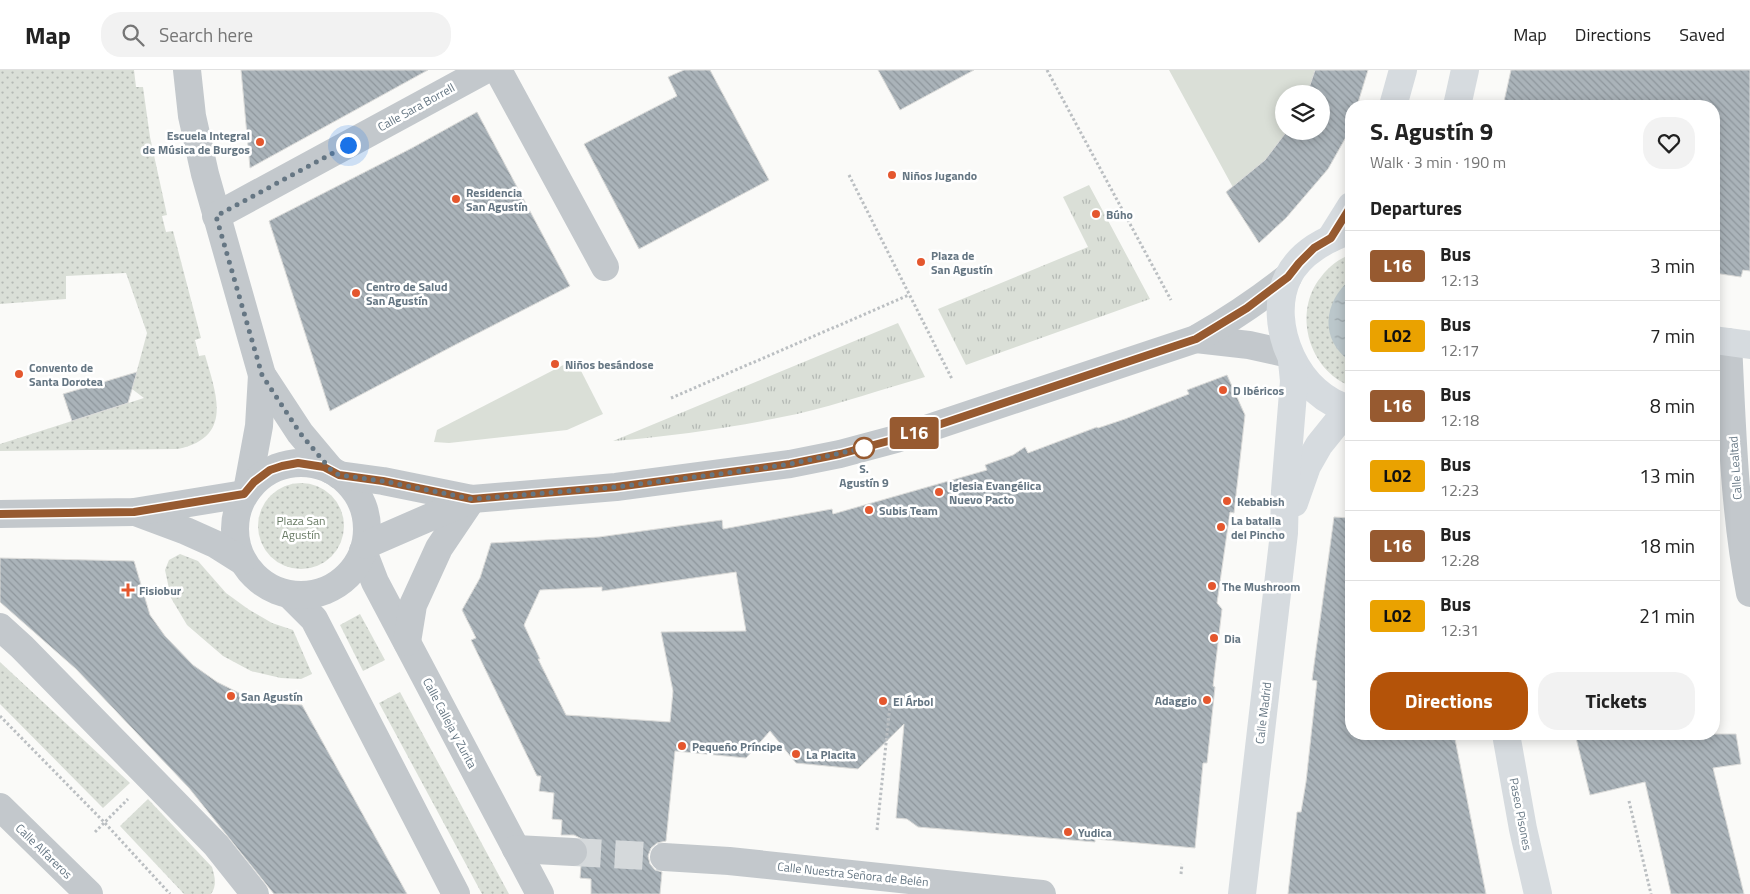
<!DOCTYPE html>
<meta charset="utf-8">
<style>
:root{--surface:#fff;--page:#f2f2f2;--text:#222;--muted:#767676;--line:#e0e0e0;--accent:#b45309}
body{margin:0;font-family:"Titillium Web",sans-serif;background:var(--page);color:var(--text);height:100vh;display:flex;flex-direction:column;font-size:19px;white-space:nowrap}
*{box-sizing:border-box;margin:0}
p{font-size:16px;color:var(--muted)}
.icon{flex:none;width:28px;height:28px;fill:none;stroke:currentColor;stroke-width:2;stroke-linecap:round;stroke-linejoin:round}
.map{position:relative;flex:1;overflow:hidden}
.panel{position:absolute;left:1345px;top:30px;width:375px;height:640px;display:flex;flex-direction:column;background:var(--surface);border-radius:20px;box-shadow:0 2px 12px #0003}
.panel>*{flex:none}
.badge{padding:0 10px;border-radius:4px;font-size:18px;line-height:32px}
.tools{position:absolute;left:1275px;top:15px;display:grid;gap:10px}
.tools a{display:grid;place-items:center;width:55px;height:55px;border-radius:50%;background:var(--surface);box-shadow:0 2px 12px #0003;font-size:25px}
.you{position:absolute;width:25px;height:25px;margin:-12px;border:4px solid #fff;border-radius:50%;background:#1a73e8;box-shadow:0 0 0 8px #1a73e833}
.map>.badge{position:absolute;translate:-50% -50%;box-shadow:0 0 0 2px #fff}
h2{padding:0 25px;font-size:19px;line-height:45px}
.round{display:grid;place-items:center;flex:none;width:52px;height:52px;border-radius:20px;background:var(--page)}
.summary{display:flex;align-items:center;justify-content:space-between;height:85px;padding:0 25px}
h1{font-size:24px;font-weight:700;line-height:38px}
.button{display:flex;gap:10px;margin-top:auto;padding:10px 25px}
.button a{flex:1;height:58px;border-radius:20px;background:var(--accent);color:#fff;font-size:20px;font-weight:700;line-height:58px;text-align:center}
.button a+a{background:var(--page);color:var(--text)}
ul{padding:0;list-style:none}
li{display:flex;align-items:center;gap:15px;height:70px;padding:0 25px;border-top:1px solid var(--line)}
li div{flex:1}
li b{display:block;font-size:19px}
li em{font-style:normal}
li .badge{min-width:55px;font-weight:700;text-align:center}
header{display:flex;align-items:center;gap:30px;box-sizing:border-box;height:70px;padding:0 25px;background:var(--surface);border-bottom:1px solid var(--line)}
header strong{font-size:24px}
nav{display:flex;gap:28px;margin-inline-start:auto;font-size:18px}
.search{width:350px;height:45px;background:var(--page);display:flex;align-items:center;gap:12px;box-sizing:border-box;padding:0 18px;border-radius:20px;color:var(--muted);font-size:19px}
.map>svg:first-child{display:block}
</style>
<header>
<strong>Map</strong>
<div class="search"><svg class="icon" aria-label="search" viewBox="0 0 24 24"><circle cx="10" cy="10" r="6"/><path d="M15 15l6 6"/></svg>Search here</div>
<nav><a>Map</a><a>Directions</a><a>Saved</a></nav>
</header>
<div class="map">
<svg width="1750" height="824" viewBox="0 0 1750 824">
<defs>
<pattern id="grass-tufts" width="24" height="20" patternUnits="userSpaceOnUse" patternTransform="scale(1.25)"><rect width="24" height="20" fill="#dadfd7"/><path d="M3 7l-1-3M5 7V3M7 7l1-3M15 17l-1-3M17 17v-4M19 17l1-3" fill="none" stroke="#b4b9b4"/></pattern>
<pattern id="garden-dots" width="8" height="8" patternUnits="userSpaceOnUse" patternTransform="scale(1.25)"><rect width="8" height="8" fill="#dadfd7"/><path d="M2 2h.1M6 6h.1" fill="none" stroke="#b4b9b4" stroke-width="1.8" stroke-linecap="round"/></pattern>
<pattern id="water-ripples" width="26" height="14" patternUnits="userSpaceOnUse" patternTransform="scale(1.25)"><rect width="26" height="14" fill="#bbc7cb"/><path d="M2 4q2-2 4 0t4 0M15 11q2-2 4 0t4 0" fill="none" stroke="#9ca6aa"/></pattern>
<pattern id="building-back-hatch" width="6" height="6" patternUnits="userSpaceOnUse" patternTransform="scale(1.25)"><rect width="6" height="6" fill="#aab3b9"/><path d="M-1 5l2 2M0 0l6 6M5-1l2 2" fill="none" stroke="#8e969c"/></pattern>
</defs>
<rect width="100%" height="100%" fill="#fafaf8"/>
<g fill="url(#grass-tufts)">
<polygon points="1089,115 1150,229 966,295 938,239 1088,177 1063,127"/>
<path d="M898,253L925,307C883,319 840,334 797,344C736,357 675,366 613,371Z"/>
</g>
<g fill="#dadfd7">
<polygon points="1169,0 1329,0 1321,24 1284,24 1284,61 1299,61 1236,123"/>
<polygon points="575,289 603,344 567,360 449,373 434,372 437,360"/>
</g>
<g fill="url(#garden-dots)">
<path d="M0,0H134L136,17H143L150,67L167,145L162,146L166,162L173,161L201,268L195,270L199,286L205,285C216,324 234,367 178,379L0,381V374L144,328L132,319L147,263L126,203L66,206V229L0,234Z"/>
<path d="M1351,184V316C1309,301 1292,242 1321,207C1329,196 1339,189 1351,184Z"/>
<circle cx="301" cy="456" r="43"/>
<polygon points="180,484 198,491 226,523 248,539 272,553 293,560 312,604 301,609 281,608 251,601 223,586 187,555 171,528 165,500 169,490"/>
<polygon points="360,544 385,590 363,601 340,555"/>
<polygon points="0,592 130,713 103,738 0,634"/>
<polygon points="400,622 509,824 482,824 379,633"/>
<path d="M148,729L212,797C215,807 217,816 211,824H184L120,756Z"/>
</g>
<path fill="url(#water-ripples)" d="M1351,209V292C1319,270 1323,232 1351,209Z"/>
<g fill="url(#building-back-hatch)" stroke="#dcdcda" fill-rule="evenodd">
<polygon points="241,0 428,0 250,98"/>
<polygon points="684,0 710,0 769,110 639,179 584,74 677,26 668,7"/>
<polygon points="878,0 974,0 900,40"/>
<polygon points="1315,0 1368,0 1357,36 1351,36 1351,51 1346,67 1328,99 1286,148 1259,173 1226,122 1265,90 1287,61 1321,61 1321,24 1307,24"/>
<polygon points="1511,0 1750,0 1750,201 1743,200 1741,207 1714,203 1714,36 1503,36"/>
<polygon points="477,42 570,216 451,277 330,341 269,151 412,78"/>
<polygon points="137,302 128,333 72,351 63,324"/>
<path d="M1227,305L1245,345L1234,443L1230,442L1217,533L1222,539L1213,616L1215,617L1207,693H1203L1195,778L1095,769V772L918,757L907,749L896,748L904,654L858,699L796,693L770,661L746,688L675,681L666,771L657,773L651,778L648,786L650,794L655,800L662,802L660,824H591V809L580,808L581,796L586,791L589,783L587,775L582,769L574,765H561L562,750L552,749L554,723L539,721L541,706H537L471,570L476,568L462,540L480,508L491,473L599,467L722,450L723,459L832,439L833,444L987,400L985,395L1013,385L1025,377L1028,383L1097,357L1098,358L1125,349L1189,324L1187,320ZM736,502L746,561L661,562L673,621L670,652L566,645L538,589H540L524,555L540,520L602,517V521Z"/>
<polygon points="1334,447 1351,448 1351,664 1454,664 1486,824 1288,824 1297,742 1301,742 1306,712 1317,611 1312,610"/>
<polygon points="0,488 134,491 150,545 165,566 193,595 217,612 253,630 270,633 302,635 407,824 274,824 189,718 76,599 0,532"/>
<polygon points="1575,664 1736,664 1741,694 1713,698 1744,824 1671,824 1645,712 1590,725"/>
</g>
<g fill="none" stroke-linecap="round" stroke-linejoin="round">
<polyline stroke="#d5d9db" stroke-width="28" stroke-dasharray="28 14" stroke-linecap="butt" points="573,782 664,787"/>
<g stroke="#bbbfc2" stroke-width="3" stroke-dasharray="2.5 2.5" stroke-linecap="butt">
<polyline points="1047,0 1171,230"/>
<polyline points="849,105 952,309"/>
<polyline points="671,328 909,225"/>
<polyline points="0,646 104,752 170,824"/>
<polyline points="1629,731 1651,824"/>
<polyline points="877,760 890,635"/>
<polyline points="95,762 128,729"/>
<polyline points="1181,804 1182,794"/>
</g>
<g stroke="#c3c8cc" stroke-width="28">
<polyline points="498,0 605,197"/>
<polyline points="0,557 22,577 216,775 255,824"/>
</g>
<g stroke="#c3c8cc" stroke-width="28">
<polyline points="187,0 192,46 205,104 262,305 300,363 331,400"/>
<polyline points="216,146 485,0"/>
<path d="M1728,272C1732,356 1734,440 1750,523"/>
<polyline points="247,421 259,356 262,305"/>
<polyline points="363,481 375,512 540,824"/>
<polyline points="290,525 314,549 456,824"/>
<polyline points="407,572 413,535 439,478 472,429"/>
<polyline points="0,737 89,824"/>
<polyline points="516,779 573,782"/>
<polyline points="664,787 729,791 1042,824"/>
</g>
<g stroke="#c3c8cc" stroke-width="28">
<polyline points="1196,269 1249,275 1289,284"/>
<circle cx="301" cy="459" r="66"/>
<path d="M339,405L383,411L472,429L616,417L790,394L840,384L896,369L1196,269C1229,250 1259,230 1288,207"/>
<polyline points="135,442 186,461 215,474 242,491"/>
<polyline points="0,444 134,442 244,424"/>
<polyline points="366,475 472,429"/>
</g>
<g stroke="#d6dbdf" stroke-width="28">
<polyline points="1714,270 1750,275"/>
<polyline points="1506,664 1523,759 1538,824"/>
</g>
<g stroke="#d6dbdf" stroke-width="28">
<polyline points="1393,36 1403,0"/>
<polyline points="1457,36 1465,0"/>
<path d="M1351,160C1327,169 1300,182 1288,207C1265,255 1299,328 1351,339"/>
<polyline points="1331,168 1351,136"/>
<polyline points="1294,433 1307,396 1319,375 1348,339"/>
<polyline points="1242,824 1284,463 1285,421 1294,311 1292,291"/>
</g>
</g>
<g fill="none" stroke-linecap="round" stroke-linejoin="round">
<g stroke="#fff" stroke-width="11">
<polyline id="line" points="0,444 134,442 244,424 254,412 270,400 282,396 298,393 324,397 339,405 383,411 472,429 616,417 790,394 840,384 896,369 1196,269 1247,238 1288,207 1299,193 1314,178 1331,168 1351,136"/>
</g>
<use href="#line" stroke="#975a30" stroke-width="8"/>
<polyline stroke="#657683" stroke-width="5" stroke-dasharray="0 9" points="348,75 216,146 262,305 300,363 331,400 339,405 383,411 472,429 616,417 726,403 790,394 864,378"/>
</g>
<g fill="#e4572e" stroke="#fff" stroke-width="2">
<circle cx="260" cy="72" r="5"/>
<circle cx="892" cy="105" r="5"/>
<circle cx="456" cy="129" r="5"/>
<circle cx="1096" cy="144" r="5"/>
<circle cx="921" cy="192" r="5"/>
<circle cx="356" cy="223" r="5"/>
<circle cx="555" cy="294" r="5"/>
<circle cx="19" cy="304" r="5"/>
<circle cx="1223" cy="320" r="5"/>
<circle cx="939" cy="422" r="5"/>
<circle cx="1227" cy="431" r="5"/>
<circle cx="869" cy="440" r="5"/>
<circle cx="1221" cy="457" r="5"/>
<circle cx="1212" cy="516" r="5"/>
<path d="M125.5 512.5h5v5h5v5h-5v5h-5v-5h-5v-5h5z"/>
<circle cx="1214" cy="568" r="5"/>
<circle cx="231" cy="626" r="5"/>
<circle cx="1207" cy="630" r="5"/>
<circle cx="883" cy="631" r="5"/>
<circle cx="682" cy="676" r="5"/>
<circle cx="796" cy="684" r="5"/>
<circle cx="1068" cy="762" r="5"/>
</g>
<circle fill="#fff" stroke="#975a30" stroke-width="2.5" cx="864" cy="378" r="10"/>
<g text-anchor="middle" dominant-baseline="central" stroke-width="5" stroke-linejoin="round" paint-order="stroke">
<g font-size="12" fill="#657683" stroke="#fff">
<text transform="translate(416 37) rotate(-29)">Calle Sara Borrell</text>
<text transform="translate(1735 398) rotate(-94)">Calle Lealtad</text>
<text transform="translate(1263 643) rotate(-83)">Calle Madrid</text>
<text transform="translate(450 653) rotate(62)">Calle Calleja y Zurita</text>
<text transform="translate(1521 744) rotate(79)">Paseo Pisones</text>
<text transform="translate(44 781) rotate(44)">Calle Alfareros</text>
<text transform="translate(853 804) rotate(6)">Calle Nuestra Señora de Belén</text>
</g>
<g font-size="12" font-weight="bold" fill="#657683" stroke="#fff" text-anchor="start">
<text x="250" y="65" text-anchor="end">Escuela Integral<tspan x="250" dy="14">de Música de Burgos</tspan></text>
<text x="902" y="105">Niños Jugando</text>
<text x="466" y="122">Residencia<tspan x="466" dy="14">San Agustín</tspan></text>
<text x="1106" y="144">Búho</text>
<text x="931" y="185">Plaza de<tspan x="931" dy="14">San Agustín</tspan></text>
<text x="366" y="216">Centro de Salud<tspan x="366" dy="14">San Agustín</tspan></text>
<text x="565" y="294">Niños besándose</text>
<text x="29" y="297">Convento de<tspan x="29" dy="14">Santa Dorotea</tspan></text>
<text x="1233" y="320">D Ibéricos</text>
<text x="949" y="415">Iglesia Evangélica<tspan x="949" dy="14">Nuevo Pacto</tspan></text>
<text x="1237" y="431">Kebabish</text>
<text x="879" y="440">Subis Team</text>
<text x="1231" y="450">La batalla<tspan x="1231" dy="14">del Pincho</tspan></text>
<text x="1222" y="516">The Mushroom</text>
<text x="139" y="520">Fisiobur</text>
<text x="1224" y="568">Dia</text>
<text x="241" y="626">San Agustín</text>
<text x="1197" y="630" text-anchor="end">Adaggio</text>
<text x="893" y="631">El Árbol</text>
<text x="692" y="676">Pequeño Príncipe</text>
<text x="806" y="684">La Placita</text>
<text x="1078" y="762">Yudica</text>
</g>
<g font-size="12" font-weight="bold" fill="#657683" stroke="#fff">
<text x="864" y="398">S.<tspan x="864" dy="14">Agustín 9</tspan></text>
</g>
<g font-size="12" fill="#687a64" stroke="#fff">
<text x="301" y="450">Plaza San<tspan x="301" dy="14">Agustín</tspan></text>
</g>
</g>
</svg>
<div class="tools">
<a><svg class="icon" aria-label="layers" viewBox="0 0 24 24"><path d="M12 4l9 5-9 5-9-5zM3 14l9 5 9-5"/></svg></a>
</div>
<div class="you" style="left:348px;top:75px"></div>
<b class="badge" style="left:914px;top:363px;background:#975a30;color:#fff">L16</b>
<section class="panel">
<div class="summary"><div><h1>S. Agustín 9</h1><p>Walk · 3 min · 190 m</p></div><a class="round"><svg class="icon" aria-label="heart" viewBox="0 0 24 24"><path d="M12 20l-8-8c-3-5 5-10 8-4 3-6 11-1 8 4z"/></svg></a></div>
<h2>Departures</h2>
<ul>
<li><span class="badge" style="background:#975a30;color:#fff">L16</span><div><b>Bus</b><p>12:13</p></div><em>3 min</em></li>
<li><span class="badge" style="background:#eaa200;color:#111">L02</span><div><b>Bus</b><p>12:17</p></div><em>7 min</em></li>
<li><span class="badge" style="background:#975a30;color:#fff">L16</span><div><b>Bus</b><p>12:18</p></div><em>8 min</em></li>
<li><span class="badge" style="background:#eaa200;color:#111">L02</span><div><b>Bus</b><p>12:23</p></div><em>13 min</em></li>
<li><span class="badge" style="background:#975a30;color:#fff">L16</span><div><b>Bus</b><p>12:28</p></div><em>18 min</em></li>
<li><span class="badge" style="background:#eaa200;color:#111">L02</span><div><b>Bus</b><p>12:31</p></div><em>21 min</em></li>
</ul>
<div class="button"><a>Directions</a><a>Tickets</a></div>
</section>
</div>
